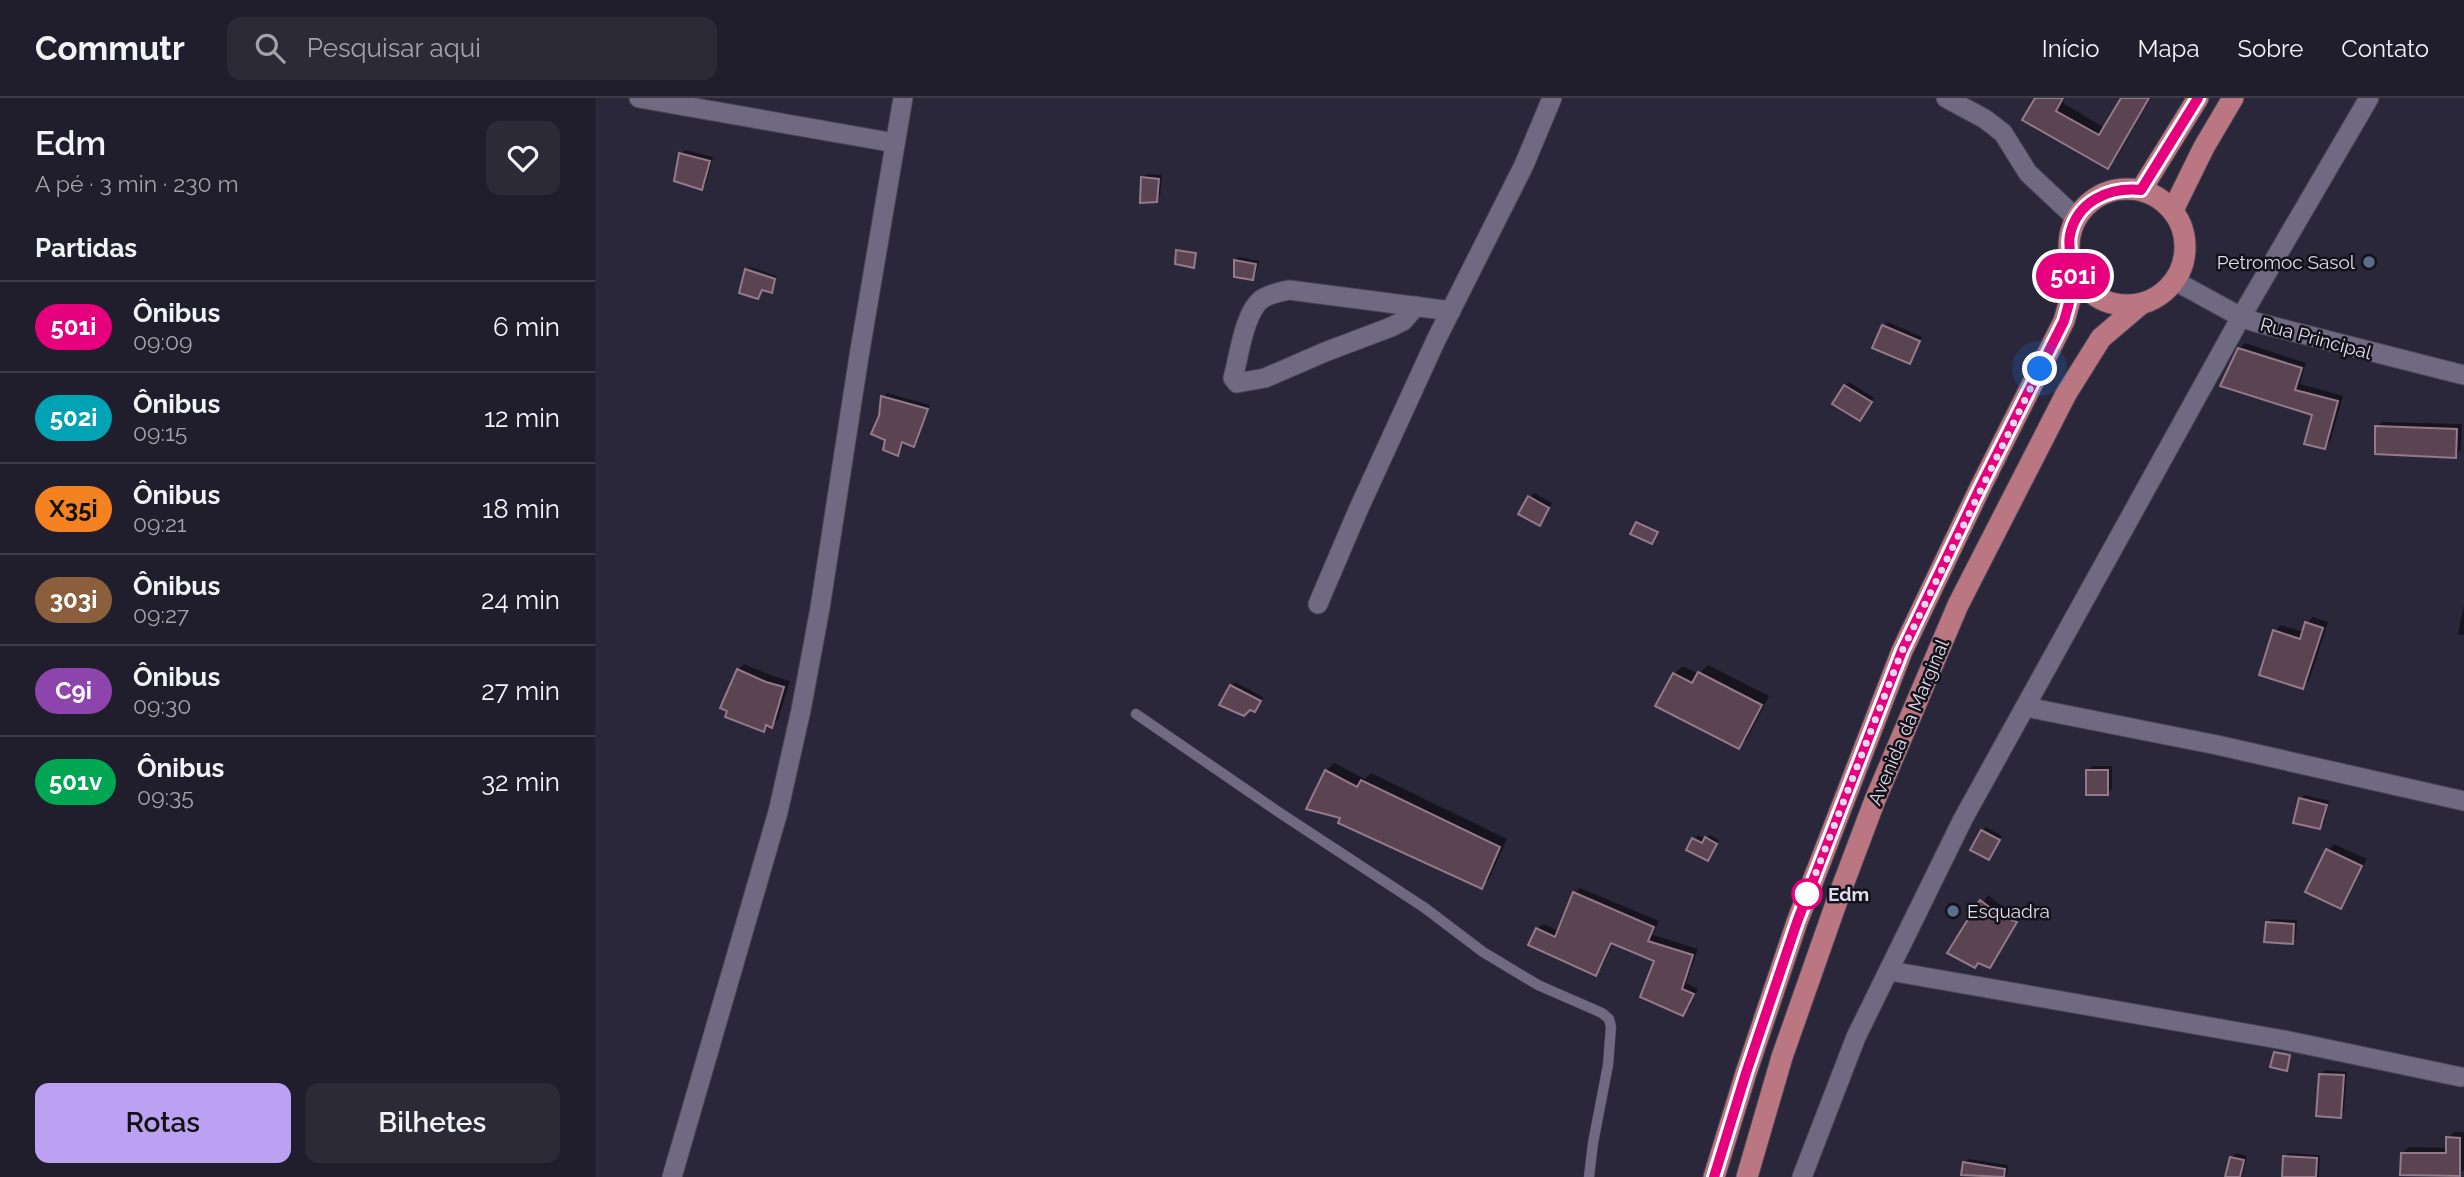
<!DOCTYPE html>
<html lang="pt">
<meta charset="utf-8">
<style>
:root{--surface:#201d2c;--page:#2d2a38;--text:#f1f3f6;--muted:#a2a2a9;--line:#3d3b48;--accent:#bca0f2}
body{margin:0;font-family:Raleway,sans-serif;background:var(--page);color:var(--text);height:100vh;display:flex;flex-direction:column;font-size:26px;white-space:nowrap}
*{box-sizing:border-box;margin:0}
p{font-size:23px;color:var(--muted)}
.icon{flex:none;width:38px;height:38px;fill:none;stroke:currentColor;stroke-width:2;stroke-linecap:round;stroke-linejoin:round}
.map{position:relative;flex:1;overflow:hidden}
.panel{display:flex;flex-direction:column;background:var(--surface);width:595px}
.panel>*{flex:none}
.badge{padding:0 14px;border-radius:23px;font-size:24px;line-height:46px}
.you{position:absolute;width:35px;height:35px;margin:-18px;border:5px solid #fff;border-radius:50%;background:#1a73e8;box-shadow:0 0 0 10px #1a73e833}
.map>.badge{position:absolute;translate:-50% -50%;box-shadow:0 0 0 4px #fff}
h2{padding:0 35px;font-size:26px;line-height:63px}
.round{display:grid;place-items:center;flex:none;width:74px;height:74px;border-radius:14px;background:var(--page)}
.summary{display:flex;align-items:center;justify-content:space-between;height:119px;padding:0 35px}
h1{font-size:33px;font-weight:600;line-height:52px}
.primary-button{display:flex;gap:14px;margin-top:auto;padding:14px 35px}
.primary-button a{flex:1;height:80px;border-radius:14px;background:var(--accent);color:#111;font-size:28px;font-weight:600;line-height:80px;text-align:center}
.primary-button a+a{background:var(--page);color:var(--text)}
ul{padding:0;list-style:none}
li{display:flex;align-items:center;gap:21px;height:91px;padding:0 35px;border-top:2px solid var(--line)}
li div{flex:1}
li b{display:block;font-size:26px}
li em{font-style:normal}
li .badge{min-width:77px;font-weight:700;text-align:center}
header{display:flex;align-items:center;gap:42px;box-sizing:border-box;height:98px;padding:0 35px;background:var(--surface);border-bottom:2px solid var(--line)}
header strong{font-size:33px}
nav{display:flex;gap:38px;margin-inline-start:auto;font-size:24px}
.search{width:490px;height:63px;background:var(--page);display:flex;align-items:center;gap:18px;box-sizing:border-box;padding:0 24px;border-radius:14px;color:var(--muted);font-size:26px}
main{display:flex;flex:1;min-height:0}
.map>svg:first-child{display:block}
</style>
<header>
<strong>Commutr</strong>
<div class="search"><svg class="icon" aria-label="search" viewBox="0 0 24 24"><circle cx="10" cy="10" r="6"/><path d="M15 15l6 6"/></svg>Pesquisar aqui</div>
<nav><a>Início</a><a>Mapa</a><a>Sobre</a><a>Contato</a></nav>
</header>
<main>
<section class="panel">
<div class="summary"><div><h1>Edm</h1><p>A pé · 3 min · 230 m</p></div><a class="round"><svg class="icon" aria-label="heart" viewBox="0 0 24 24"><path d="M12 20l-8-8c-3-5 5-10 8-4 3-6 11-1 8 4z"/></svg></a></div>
<h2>Partidas</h2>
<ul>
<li><span class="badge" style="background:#e6007e;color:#fff">501i</span><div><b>Ônibus</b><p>09:09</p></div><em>6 min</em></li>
<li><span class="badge" style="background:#00a3b4;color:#fff">502i</span><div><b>Ônibus</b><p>09:15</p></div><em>12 min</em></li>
<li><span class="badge" style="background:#f58220;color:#111">X35i</span><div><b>Ônibus</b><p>09:21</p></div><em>18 min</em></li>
<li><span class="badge" style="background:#8b5e3c;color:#fff">303i</span><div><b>Ônibus</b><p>09:27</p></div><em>24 min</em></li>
<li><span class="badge" style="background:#8e44ad;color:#fff">C9i</span><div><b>Ônibus</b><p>09:30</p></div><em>27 min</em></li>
<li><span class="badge" style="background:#00a651;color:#fff">501v</span><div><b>Ônibus</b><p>09:35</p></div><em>32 min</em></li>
</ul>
<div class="primary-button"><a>Rotas</a><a>Bilhetes</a></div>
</section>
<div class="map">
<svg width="1869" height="1079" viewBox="0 0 1869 1079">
<rect width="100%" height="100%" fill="#2b273b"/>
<g fill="#0007">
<polygon points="1443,0 1470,0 1468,5 1510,30 1528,0 1556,0 1520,62 1512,69"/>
<polygon points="90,52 118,59 111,86 107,90 86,56"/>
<polygon points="551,76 567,77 565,98 561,102 548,80"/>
<polygon points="644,159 664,163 661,176 657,180 640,163"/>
<polygon points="155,169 182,178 182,180 153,170"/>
<polygon points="1293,224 1327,239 1314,264 1289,228"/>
<polygon points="1650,245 1711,265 1705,286 1748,298 1735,344 1729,349 1719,316 1644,251"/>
<polygon points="1254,284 1279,300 1269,317 1250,288"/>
<polygon points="292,295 335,307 322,343 318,347 309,343 306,353 303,356 292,341 286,318 288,299"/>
<polygon points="1787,324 1867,326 1866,352 1860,358 1782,329"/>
<polygon points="939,395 957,405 944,425 935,399"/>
<polygon points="1044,423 1063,433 1058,443 1042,425"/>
<polygon points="1869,507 1869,537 1863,536"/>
<polygon points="1718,519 1733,524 1714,583 1708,589 1680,533 1686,527 1709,534 1712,525"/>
<polygon points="149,566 178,578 195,583 183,622 169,632 143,572"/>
<polygon points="1113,567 1174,598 1152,641 1144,649 1079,576 1088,568 1104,576"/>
<polygon points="640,584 668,599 663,608 636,588"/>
<polygon points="739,665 770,681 776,675 912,741 894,781 886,789 748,719 731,673"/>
<polygon points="1497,668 1517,668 1517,691 1513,695 1493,672"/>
<polygon points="1710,697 1734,703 1729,726 1725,729 1706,701"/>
<polygon points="1391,729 1407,738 1394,760 1387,733"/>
<polygon points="1103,737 1110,741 1115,737 1124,742 1112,761 1099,741"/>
<polygon points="1739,746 1772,761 1752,802 1746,808 1733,752"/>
<polygon points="985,790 1064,823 1058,837 1103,851 1091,885 1103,891 1094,910 1088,916 1062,862 1019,844 1006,871 1001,876 942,831 948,826 964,833 980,795"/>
<polygon points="1393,797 1409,810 1427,817 1401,862 1395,868 1354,854"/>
<polygon points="1676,821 1702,822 1701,841 1697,845 1672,825"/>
<polygon points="1730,972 1752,974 1749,1014 1745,1018 1726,976"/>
<polygon points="1859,1034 1869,1034 1869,1072 1864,1076 1807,1055 1814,1049 1853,1050 1853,1040"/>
<polygon points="1641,1055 1652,1058 1647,1079 1632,1079 1637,1059"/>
<polygon points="1693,1055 1725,1057 1724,1079 1689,1079 1690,1059"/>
<polygon points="1373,1061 1413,1067 1412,1077 1391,1079 1368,1076 1369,1065"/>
</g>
<g fill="#5b4451" stroke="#947a88" stroke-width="2">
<polygon points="1440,0 1468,0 1461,13 1504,37 1526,0 1554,0 1513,71 1427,22"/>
<polygon points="84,55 115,63 107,92 79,83"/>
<polygon points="546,79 564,81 562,104 545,105"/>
<polygon points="581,152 601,155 599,170 580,166"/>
<polygon points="639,162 661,166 658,182 639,179"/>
<polygon points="150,171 180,181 177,195 167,192 163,201 144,195"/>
<polygon points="1287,227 1325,243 1315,266 1277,250"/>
<polygon points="1643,250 1707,270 1700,292 1743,303 1730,351 1709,346 1717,317 1625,288"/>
<polygon points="1249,287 1277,304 1265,323 1237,306"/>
<polygon points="286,298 333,311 319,349 307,344 303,358 288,352 290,342 276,336 284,318"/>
<polygon points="1780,328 1862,331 1861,360 1780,356"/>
<polygon points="933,398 954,410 945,428 923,416"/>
<polygon points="1041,424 1063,434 1057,446 1035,436"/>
<polygon points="1710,524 1728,530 1708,591 1664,577 1678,532 1705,541"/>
<polygon points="142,571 171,584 189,589 177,630 171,627 169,634 130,619 132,613 125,610"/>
<polygon points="1103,574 1167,607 1144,651 1060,608 1078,575 1097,585"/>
<polygon points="635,587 666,603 660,614 655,612 649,618 624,607"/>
<polygon points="730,672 762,689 766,682 905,749 887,791 743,725 745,720 711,711"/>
<rect x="1491" y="672" width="22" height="25"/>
<polygon points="1704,700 1732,707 1725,731 1698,725"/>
<polygon points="1386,732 1405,742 1394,762 1375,752"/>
<polygon points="1110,739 1122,746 1113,763 1091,752 1097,740 1107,745"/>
<polygon points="1731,751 1767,768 1746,811 1710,794"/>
<polygon points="978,794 1059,829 1053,843 1098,857 1087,891 1099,896 1088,918 1045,899 1059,863 1016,845 1001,878 933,847 941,830 960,839"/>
<polygon points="1385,802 1402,815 1422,824 1395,870 1383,865 1380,870 1352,855"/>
<polygon points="1671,824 1699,826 1698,846 1669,844"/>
<polygon points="1679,954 1695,957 1692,973 1675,969"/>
<polygon points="1724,976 1749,977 1746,1020 1721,1018"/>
<polygon points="1851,1039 1865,1040 1865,1078 1805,1077 1806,1055 1851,1055"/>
<polygon points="1688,1058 1722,1060 1721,1079 1687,1079"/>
<polygon points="1635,1059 1649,1062 1645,1079 1630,1079"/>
<polygon points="1368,1064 1410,1071 1409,1079 1366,1077"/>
</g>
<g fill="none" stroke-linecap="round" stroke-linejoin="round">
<g stroke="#494556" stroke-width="11">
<polyline id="lane" points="541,616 685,715 830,810 888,854 943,887 1007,915 1014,921 1016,929 1013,967 998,1045 994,1079"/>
</g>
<g stroke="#494556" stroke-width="21">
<g id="street">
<polyline points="44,0 300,45"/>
<polyline points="1351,0 1390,21 1408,35 1433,75 1481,120"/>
<polyline points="1580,183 1646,219 1660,224 1869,277"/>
<path d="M821,208L808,223L796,229L730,254L670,280L642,285L638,280C644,259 649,214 667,201C674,196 685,194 694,192L856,213"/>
<polyline points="723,506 764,410 841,242 929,67 957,0"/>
<polyline points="1431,609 1622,647 1869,703"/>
<polyline points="1295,873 1689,942 1866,979"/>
<polyline points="77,1079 183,714 206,612 225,510 264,258 308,0"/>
<polyline points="1207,1079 1261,939 1368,721 1646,219 1774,0"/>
</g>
</g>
<g stroke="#494556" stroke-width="23">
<g id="primary">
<circle cx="1532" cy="149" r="58"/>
<polyline points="1546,92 1603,0"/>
<polyline points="1578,112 1609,49 1638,0"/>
<polyline points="1119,1079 1151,975 1202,824 1307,553 1385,390 1469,223 1475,202 1479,174"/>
<polyline points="1152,1079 1187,959 1243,800 1280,702 1363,507 1471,296 1506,240 1546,206"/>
</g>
</g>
<use href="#lane" stroke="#6f6a82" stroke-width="10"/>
<use href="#street" stroke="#6f6a82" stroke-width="19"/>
<use href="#primary" stroke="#ba7781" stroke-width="21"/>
</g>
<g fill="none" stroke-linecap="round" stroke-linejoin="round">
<g stroke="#fff" stroke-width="16">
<path id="line" d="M1119,1079L1151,975L1202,824L1307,553L1385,390L1469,223C1473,208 1479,191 1479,175C1478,162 1472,151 1475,137C1482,103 1514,89 1546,92L1603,0"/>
</g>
<use href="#line" stroke="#e6007e" stroke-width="10"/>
<polyline stroke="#dfddeb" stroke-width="7" stroke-dasharray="0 12.6" points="1212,796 1210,803 1307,553 1445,271"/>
</g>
<g fill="#5c6f8a" stroke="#13111a" stroke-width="2.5">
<circle cx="1774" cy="164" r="7"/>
<circle cx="1358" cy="813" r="7"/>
</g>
<circle fill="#fff" stroke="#e6007e" stroke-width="3.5" cx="1212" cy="796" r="14"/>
<g text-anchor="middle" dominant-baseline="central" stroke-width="5" stroke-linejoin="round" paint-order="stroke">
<g font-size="19" fill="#dfddeb" stroke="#13111a" text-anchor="end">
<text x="1760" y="164">Petromoc Sasol</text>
<text x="1372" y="813" text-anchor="start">Esquadra</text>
</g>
<g font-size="19" fill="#dfddeb" stroke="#13111a">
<text transform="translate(1721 240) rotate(15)">Rua Principal</text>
<text transform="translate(1313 624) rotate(-67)">Avenida da Marginal</text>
</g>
<g font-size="19" font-weight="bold" fill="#dfddeb" stroke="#13111a" text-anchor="start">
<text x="1233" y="796">Edm</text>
</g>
</g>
</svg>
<div class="you" style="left:1445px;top:271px"></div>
<b class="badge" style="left:1478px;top:178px;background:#e6007e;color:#fff">501i</b>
</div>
</main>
